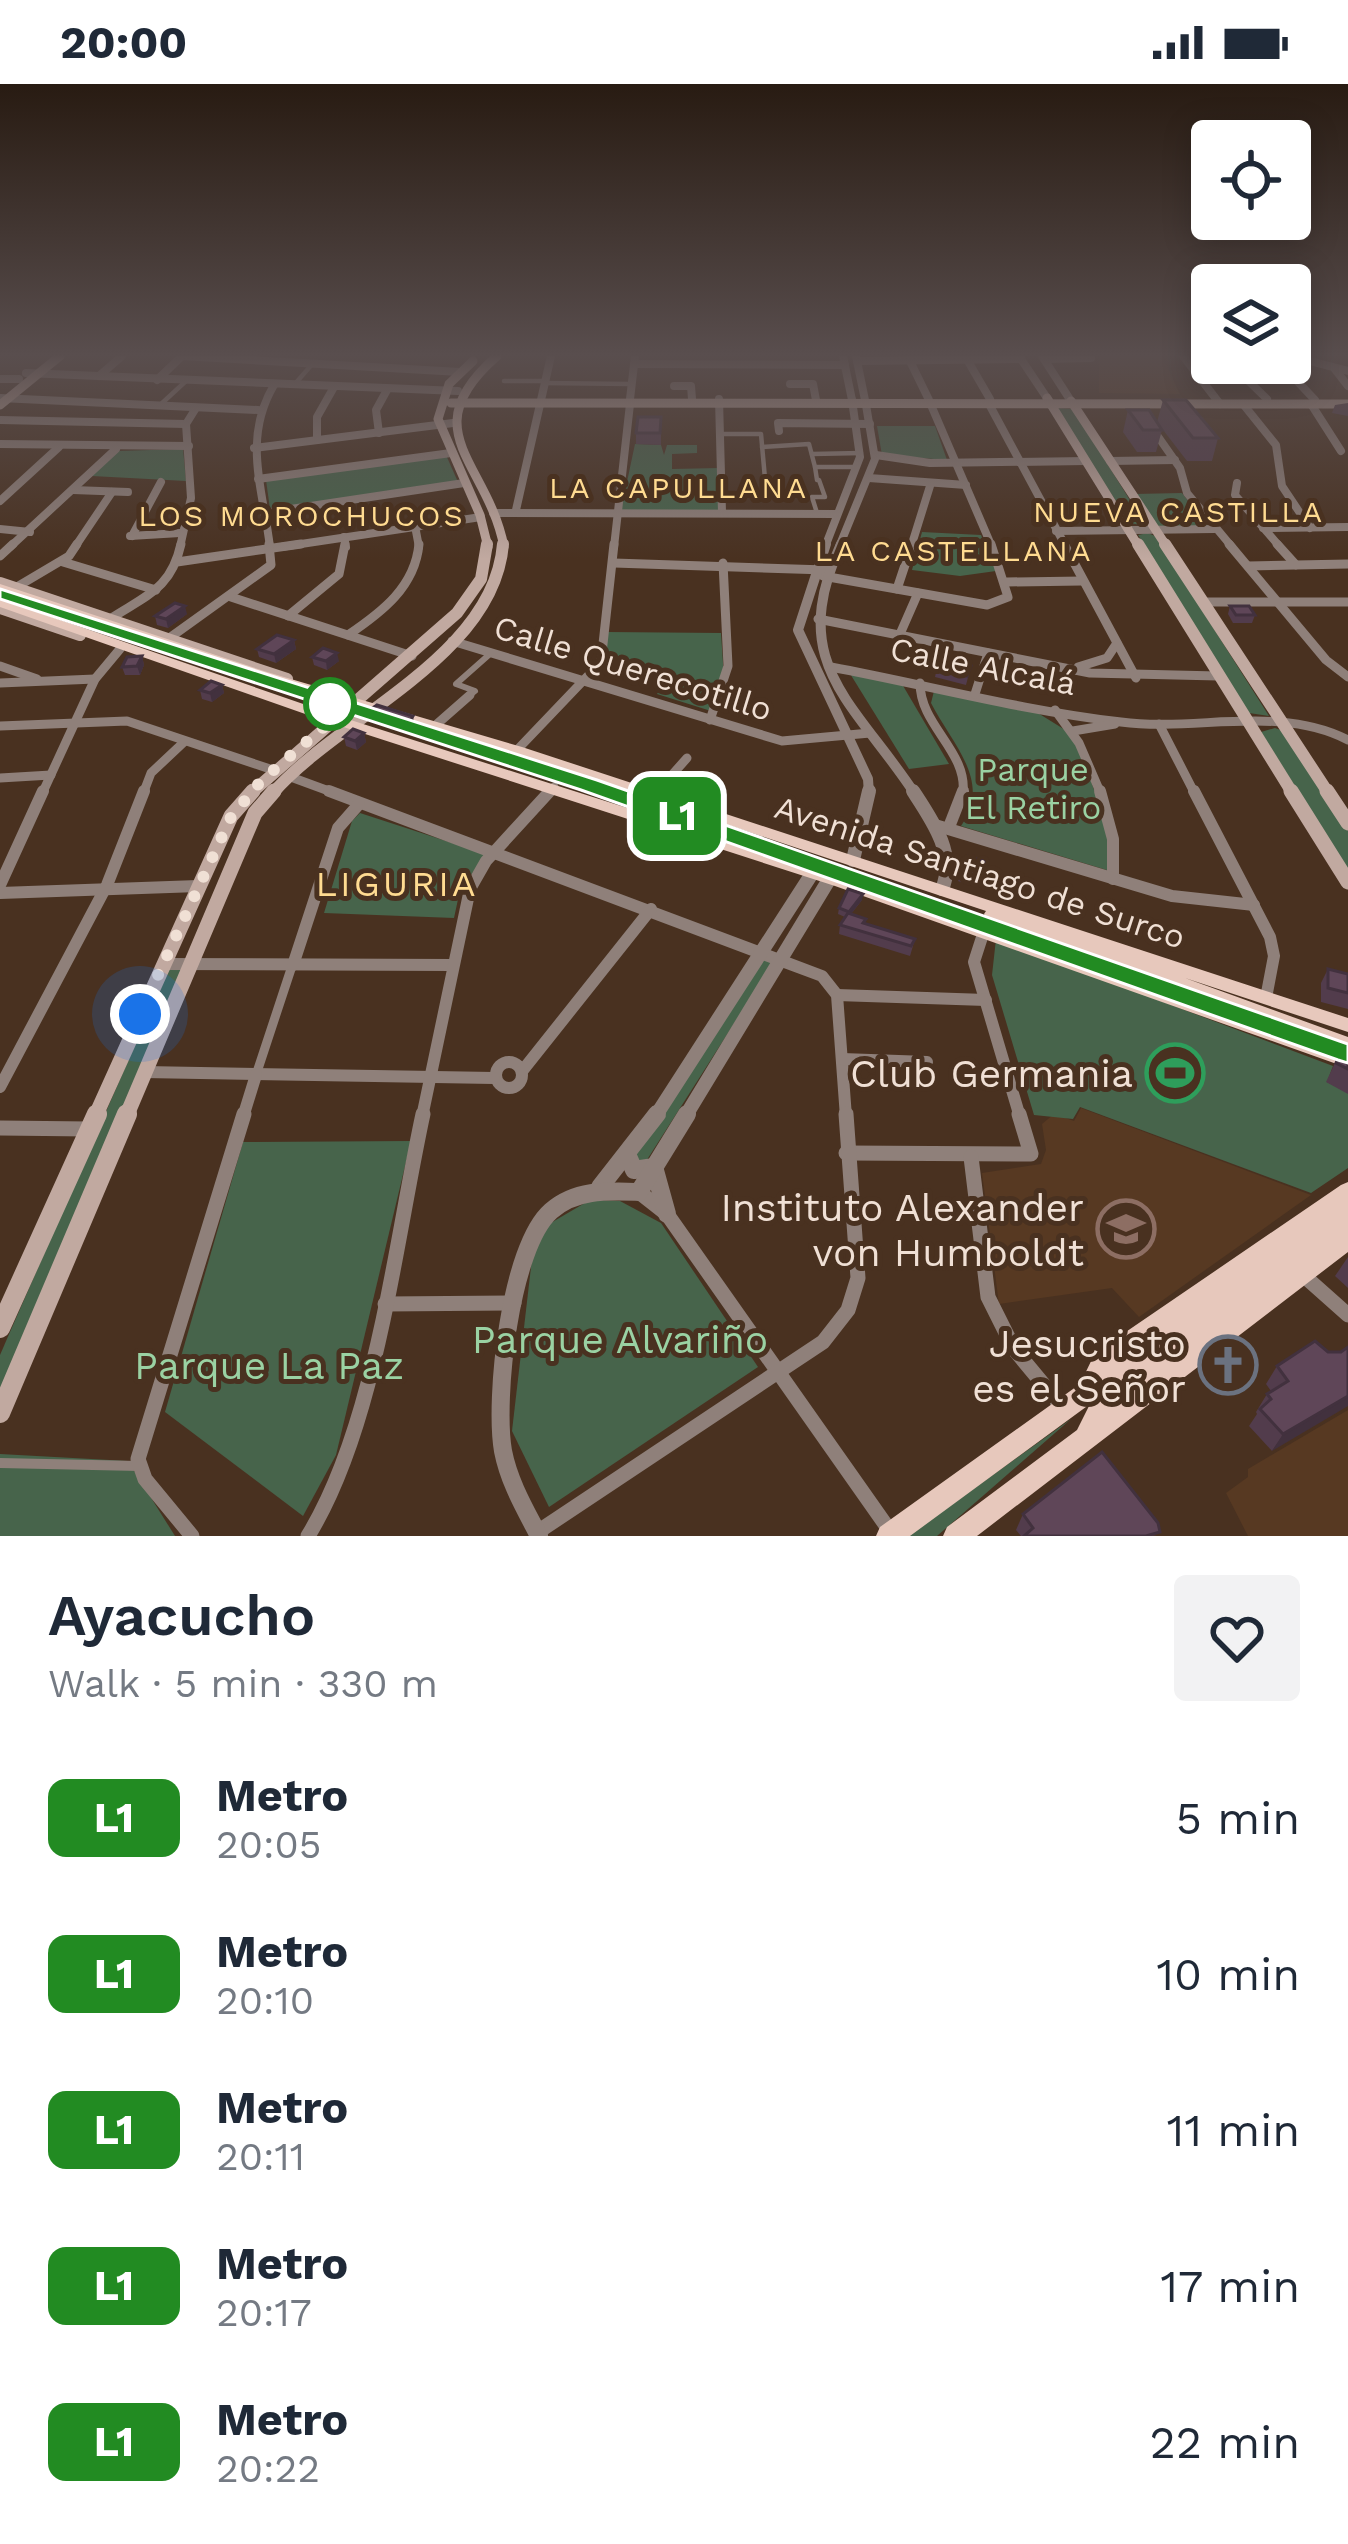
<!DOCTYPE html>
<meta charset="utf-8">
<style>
:root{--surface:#fff;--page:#f2f2f3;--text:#1f2937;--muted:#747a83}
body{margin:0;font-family:"Work Sans",sans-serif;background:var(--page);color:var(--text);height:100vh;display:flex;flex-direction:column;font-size:45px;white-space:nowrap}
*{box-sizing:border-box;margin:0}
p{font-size:39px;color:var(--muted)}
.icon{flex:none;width:66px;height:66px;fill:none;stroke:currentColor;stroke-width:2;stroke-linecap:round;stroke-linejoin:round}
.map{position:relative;height:1452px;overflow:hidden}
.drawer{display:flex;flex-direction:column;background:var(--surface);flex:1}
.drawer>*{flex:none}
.badge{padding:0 24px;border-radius:18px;font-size:42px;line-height:78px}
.controls{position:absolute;left:1191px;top:36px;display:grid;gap:24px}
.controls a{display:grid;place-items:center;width:120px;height:120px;border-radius:12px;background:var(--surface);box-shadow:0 6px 30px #0003;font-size:60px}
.you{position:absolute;width:60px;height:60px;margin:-30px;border:9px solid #fff;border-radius:50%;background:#1a73e8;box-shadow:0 0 0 18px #1a73e833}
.map>.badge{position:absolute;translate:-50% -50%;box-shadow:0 0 0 6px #fff}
.round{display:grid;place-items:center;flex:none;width:126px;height:126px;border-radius:12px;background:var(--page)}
.overview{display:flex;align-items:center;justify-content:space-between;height:204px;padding:0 48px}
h1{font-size:57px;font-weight:600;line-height:90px}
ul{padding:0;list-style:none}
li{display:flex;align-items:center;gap:36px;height:156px;padding:0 48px}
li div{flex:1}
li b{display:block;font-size:45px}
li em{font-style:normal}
li .badge{min-width:132px;font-weight:700;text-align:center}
.status{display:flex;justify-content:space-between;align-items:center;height:84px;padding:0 60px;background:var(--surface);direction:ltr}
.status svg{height:33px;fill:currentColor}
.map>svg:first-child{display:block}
</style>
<div class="status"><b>20:00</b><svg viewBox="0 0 49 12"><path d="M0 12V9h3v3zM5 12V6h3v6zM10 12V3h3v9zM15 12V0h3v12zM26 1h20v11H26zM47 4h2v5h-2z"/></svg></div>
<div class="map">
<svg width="1348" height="1452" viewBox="0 0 1348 1452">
<rect width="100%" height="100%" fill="#493120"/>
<g fill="#573922">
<polygon points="1099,272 1162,272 1180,310 1099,309"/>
<polygon points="1081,1024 1311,1111 1139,1233 1112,1204 999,1220 982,1089 1041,1080 1046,1066 1042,1040 1054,1030 1074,1037"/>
<polygon points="1348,1326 1348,1452 1248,1452 1226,1409 1248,1393 1248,1385"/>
</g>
<g fill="#47644b">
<polygon points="1056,324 1073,325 1146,442 1130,439"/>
<polygon points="877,342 935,342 947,376 882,371"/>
<polygon points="635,360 661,361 664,371 667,361 697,361 697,369 672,370 672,385 719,384 720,426 621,426"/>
<polygon points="183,365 186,397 92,392 118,367"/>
<polygon points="446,371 458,398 270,425 266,396"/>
<polygon points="1182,409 1208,442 1158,443 1134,410"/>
<polygon points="922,448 981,451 996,487 960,492 912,486"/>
<polygon points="1148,449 1155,452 1269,632 1249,629 1138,451"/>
<polygon points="607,548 721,549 724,594 711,627 657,610 664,599 604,582"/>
<polygon points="849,588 902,600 949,680 909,685"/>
<path d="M934,607L1033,626L1075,652L1109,748L1110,787L961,742C993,698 952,660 931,619Z"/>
<polygon points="1275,644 1283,647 1348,747 1348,788 1261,648"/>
<polygon points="360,729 486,770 460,806 454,834 324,829 352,737"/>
<polygon points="996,855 1333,982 1327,998 1348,1008 1348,1084 1311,1109 1080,1023 1073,1035 1034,1031 992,891"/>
<polygon points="763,874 774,877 643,1082 631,1071"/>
<polygon points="169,883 183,883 0,1311 0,1271"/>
<polygon points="411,1057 336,1371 303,1432 165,1328 243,1058"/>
<polygon points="590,1116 620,1117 661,1139 758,1283 549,1423 512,1347 533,1166 549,1140"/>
<polygon points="1071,1335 937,1452 908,1452"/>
<polygon points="0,1370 128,1377 175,1452 0,1452"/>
</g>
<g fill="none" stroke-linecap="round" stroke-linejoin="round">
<g stroke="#8f807a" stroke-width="4.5">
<polyline points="504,297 544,297"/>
<polyline points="544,299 631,300"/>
<polyline points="294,301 314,278"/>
<polyline points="160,321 186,297"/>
<polyline points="720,350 761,350 766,406 776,407"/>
<polyline points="762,363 809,360 815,383"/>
<polyline points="812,370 861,369"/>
<polyline points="817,396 815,383 856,383"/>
<polyline points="817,429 812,413 825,413 819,396"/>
</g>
<polyline stroke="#8f807a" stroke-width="6" points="470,611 475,607 456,600 491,569"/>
<polyline stroke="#8f807a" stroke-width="9" points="256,991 292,882"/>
<polyline stroke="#8f807a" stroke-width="10" points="0,1379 139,1382"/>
<g stroke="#8f807a" stroke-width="8">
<polyline points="181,272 460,288"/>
<polyline points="843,272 852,316"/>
<polyline points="856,272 866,321"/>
<polyline points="965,272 990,315"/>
<polyline points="1019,272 1047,314"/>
<polyline points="1042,272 1069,314"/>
<polyline points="1183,272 1220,320"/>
<polyline points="1290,272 1348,287"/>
<polyline points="909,275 929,316"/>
<polyline points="1044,275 1091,274"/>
<polyline points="857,277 1021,275"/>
<polyline points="1230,279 1267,315"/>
<polyline points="1280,279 1315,316"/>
<polyline points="634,280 845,281"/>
<polyline points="1334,284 1348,302"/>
<polyline points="99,292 122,272"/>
<polyline points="0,295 19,295"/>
<polyline points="157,296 182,272"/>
<polyline points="790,300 813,300 816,316"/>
<polyline points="674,302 691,302 692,315"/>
<polyline points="0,314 258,326"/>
<polyline points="630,315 635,272"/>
<polyline points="719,315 722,428"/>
<polyline points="989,320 1066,463"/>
<polyline points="1243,320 1276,361 1282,402 1310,444"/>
<polyline points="1311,320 1341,367"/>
<polyline points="931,321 992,463"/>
<polyline points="0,336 186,340"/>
<polyline points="1152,344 1180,384 1187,409 1232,463"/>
<polyline points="779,347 778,339 870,340"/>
<polyline points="379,349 376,326 387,306"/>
<polyline points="317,356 317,333 334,303"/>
<polyline points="0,360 189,362"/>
<polyline points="254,364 453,339"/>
<polyline points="876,371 930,379 1086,377"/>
<polyline points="1110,377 1175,376"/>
<polyline points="869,394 966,401"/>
<polyline points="258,395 451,369"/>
<polyline points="1237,399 1235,411 1280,463"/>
<polyline points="73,406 128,408"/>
<polyline points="0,417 59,363"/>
<polyline points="516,426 551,272"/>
<polyline points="264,429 464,399"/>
<polyline points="493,429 837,430"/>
<polyline points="415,442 419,463"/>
<polyline points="1263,444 1348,443"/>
<polyline points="0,445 30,448"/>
<polyline points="1056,447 1214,445"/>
<polyline points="130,452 180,449"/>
<polyline points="132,452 161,398"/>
<polyline points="344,453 346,463"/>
<polyline points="10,463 116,365"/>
<polyline points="75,463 112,408"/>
<polyline points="180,463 191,414 186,340 196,324"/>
<path d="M270,463C263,405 242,355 274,301"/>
<polyline points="281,463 481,433"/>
<polyline points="614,463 630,320"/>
<polyline points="911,463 930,402"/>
</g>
<g stroke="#8f807a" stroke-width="9">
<polyline points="1064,460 1136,594"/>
<polyline points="1229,460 1326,576 1348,593"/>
<polyline points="1277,460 1296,481"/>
<polyline points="0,472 13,460"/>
<polyline points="63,478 156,506"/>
<polyline points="177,478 301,460"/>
<polyline points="614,479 826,486"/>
<polyline points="1248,482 1348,480"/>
<polyline points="823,492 987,521 1008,513 991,460"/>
<polyline points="1007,498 1082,497"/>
<polyline points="15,504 69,472 77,460"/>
<polyline points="897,505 912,460"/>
<polyline points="231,513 412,572"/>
<polyline points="1202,518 1348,518"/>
<polyline points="288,532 339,490 345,460"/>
<path d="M110,535C147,511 171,505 181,460"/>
<polyline points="818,535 1090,589 1218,592"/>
<polyline points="900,550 918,509"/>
<path d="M348,551C382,528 415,503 419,460"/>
<polyline points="168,555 271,481 269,460"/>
<polyline points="452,557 782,657 870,649"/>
<polyline points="0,582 37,595"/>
<path d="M831,583C927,601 1024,627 1121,638C1197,648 1278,620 1348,656"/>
<polyline points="1078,583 1107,574 1117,559"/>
<polyline points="0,599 95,595"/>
<path d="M920,599C920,642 968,667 963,710"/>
<polyline points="975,610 988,569"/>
<polyline points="1055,626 1079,659 1101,710"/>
<polyline points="710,636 728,582 723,479"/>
<polyline points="437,640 470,611"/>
<polyline points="1159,640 1195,710"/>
<polyline points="0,642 127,637 273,686"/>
<polyline points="1073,647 1115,640"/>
<polyline points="517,666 601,578 614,460"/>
<polyline points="288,692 337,710"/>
<polyline points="0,694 51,691"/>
<polyline points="42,710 95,595 120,565"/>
<polyline points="143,710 151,689 184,658"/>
<polyline points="548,710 554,703"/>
<polyline points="655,710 687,674"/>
</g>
<g stroke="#8f807a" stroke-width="12">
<polyline points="329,707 822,892 837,911 846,1033"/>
<polyline points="1100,707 1113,755 1113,795"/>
<polyline points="1194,707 1270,853 1274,872 1266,914"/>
<polyline points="653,712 657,707"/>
<polyline points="935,741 1172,812 1254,821"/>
<polyline points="949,743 963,707"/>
<polyline points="0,801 43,707"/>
<polyline points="0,809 198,802"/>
<polyline points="984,847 974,878 1020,1033"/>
<polyline points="163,880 453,881"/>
<polyline points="293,881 338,744 359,720"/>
<polyline points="837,911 986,916"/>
<polyline points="842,975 927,978"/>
<circle cx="509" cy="991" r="13"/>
<polyline points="523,986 651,825"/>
<polyline points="144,988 494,994"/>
<polyline points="0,1003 107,801 144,707"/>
<polyline points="243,1033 256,991"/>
<polyline points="422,1033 470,805 486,777 550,707"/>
</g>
<g stroke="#8f807a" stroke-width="15">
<polyline points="0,1044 89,1045"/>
<polyline points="846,1069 1031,1070 1019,1030"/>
<polyline points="971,1073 988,1213 1014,1265 1063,1324"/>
<polyline points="639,1108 667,1130 890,1447"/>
<polyline points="1303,1191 1348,1231"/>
<polyline points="385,1220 514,1219"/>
<polyline points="536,1449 823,1258 848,1226 858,1194 846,1030"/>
<polyline points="192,1452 145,1395 138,1375 244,1030"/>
<path d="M308,1452C376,1341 395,1159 423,1030"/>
</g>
<g stroke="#8f807a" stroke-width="8">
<polyline points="26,289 458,307"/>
<polyline points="825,463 860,373 852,316"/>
<polyline points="839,463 875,375 866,321"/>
</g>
<g stroke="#8f807a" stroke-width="10">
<polyline points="826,460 798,546 868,695 869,710"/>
<path d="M841,460C786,580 853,616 915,710"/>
</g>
<g stroke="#8f807a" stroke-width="14">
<path d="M913,707C932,736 957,771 942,805"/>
<polyline points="853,776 869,707"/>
<polyline points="655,1033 813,788"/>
<polyline points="685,1033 830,794"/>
</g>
<g stroke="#8f807a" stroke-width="18">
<polyline points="627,1070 634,1086 654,1083 667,1130"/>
<polyline points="600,1103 657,1030"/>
<path d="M539,1452C525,1425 509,1398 503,1367C494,1315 510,1163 551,1127C576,1105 608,1107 639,1108L687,1030"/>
</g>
<g stroke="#c1a9a0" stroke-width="9">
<path d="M497,272C411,347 488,378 504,463"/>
<polyline points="473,277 449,300 438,335 480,431 488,463"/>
<polyline points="1047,314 1139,463"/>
<polyline points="1071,317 1167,463"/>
<polyline points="451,319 1348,320"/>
<polyline points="0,321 60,272"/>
</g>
<g stroke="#c1a9a0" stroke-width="12">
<polyline points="1138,460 1293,710"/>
<polyline points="1165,460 1329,710"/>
<polyline points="0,499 287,595"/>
<polyline points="0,524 80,551"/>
<polyline points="250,710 457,529 481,495 487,460"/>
<path d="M272,710C340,632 494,573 503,460"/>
</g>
<g stroke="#c1a9a0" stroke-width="15">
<polyline points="1291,707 1348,798"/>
<polyline points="1327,707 1348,739"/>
<polyline points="95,1033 231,732 253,707"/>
<polyline points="126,1033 255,729 274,707"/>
</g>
<g stroke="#c1a9a0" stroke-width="20">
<polyline points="0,1244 97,1030"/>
<polyline points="0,1329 127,1030"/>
</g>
<g fill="#e7c8bc" fill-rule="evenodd">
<polygon points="0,500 267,588 522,663 1348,934 1348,948 1185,894 1348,953 1348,967 986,834 984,830 986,827 512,669 257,594 0,508"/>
<polygon points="0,515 338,632 847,794 1348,970 1348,984 835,802 328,638 0,523"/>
<polygon points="1348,1098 1348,1168 977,1452 943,1452 947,1443 1077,1346 1090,1320 910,1452 876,1452 880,1443 1080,1300 1095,1269 1341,1101"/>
</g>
<polyline stroke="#d8c7bb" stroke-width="3" points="0,513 583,704 1348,972"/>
</g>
<g fill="#523c4c">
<polygon points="1163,316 1218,354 1212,377 1187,377 1157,338"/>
<polygon points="1348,319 1348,332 1332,329 1335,321"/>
<polygon points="1128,326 1162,346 1156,368 1137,368 1123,348"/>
<polygon points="661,333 661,361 636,360 636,349"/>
<polygon points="1230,522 1255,531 1252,539 1233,539 1228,530"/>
<polygon points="187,530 168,544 157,541 155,532"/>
<polygon points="294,556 296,565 276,579 259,573 257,565"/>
<polygon points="142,572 144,581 140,591 125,591 122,583"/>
<polygon points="312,573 339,577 327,586 314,581"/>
<polygon points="971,582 966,601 935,593 937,584"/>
<polygon points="222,601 224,609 212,618 202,615 200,606"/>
<polygon points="371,625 413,632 415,645 413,650 374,639"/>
<polygon points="364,649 366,658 357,666 346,662 344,653"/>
<polygon points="984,787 977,803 958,797 960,788"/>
<polygon points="862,816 851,830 865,839 915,855 910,872 839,850 840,841 845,833 838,830 839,824"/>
<polygon points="1328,885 1348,890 1348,925 1321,918 1321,899"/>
<polygon points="1342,964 1348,967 1348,1010 1326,998"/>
<polygon points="1348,1173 1348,1204 1335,1192"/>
<polygon points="1328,1268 1341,1268 1272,1367 1249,1342 1257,1330 1256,1328 1267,1310 1271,1307 1266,1300 1277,1282"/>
<polygon points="1023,1430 1157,1452 1021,1452 1016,1446"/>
</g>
<g fill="#42313e">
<polygon points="185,522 187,530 168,544 166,535"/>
<polygon points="294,556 296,565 276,579 274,570"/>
<polygon points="337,569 339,577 327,586 326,577"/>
<polygon points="142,572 144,581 140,591 137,582"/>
<polygon points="222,601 224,609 212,618 210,609"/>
<polygon points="364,649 366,658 357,666 355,657"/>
<polygon points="863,810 862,816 848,834 849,828"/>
<polygon points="1348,1312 1348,1322 1272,1367 1283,1350"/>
</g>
<g fill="#5f4658" stroke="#42313e" stroke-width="3">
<polygon points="1163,316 1186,316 1218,354 1193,354"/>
<polygon points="1128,326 1149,326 1162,346 1143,346"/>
<polygon points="638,333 661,333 660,349 636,349"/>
<polygon points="175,519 185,522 166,535 155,532"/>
<polygon points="1230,522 1249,522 1255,531 1236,531"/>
<polygon points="277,551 294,556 274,570 257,565"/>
<polygon points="323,564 337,569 326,577 312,573"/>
<polygon points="142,572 137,582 122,583 127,573"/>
<polygon points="940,576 971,582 967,592 937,584"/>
<polygon points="211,597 222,601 210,609 200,606"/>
<polygon points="377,621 413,632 410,637 371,625"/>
<polygon points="353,645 364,649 355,657 344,653"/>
<polygon points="968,772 986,778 979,794 960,788"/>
<polygon points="848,805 863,810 849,828 839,824"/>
<polygon points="848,829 866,835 863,839 915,855 911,862 840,841"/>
<polygon points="1328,885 1348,890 1348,909 1328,904"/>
<polygon points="1342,964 1348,967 1348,985 1336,979"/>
<polygon points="1315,1257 1328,1268 1341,1268 1348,1263 1348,1312 1283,1350 1260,1325 1271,1315 1267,1310 1288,1297 1277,1282"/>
<polygon points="1102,1368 1158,1439 1160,1448 1146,1452 1024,1452 1033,1444 1023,1430"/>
</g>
<linearGradient id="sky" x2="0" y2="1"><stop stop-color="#281b12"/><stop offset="0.57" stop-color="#594e4e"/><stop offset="1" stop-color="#594e4e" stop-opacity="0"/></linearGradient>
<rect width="1348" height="475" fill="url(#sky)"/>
<polygon fill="#228b22" stroke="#fff" stroke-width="3" points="0,505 597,696 1348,960 1348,979 1338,976 581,706 0,515"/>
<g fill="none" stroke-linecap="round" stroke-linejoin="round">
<polyline stroke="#f0e0d5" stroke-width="12" stroke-dasharray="0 21.6" points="140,930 231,733 261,697 333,635 322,632 330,620"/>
</g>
<defs>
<g id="stadium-ring" transform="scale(3)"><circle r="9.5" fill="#493120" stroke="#2e9e5b" stroke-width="1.5"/><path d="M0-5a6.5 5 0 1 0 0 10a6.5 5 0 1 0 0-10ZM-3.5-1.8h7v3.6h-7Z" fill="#2e9e5b"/></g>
<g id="university-ring" transform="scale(3)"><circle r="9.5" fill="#493120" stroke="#8d6e63" stroke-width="1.5"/><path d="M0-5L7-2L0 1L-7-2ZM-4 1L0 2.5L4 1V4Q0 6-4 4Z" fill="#8d6e63"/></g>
<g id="church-ring" transform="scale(3)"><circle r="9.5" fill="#493120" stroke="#6b7280" stroke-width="1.5"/><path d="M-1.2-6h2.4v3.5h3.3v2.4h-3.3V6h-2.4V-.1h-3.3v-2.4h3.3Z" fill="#6b7280"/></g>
</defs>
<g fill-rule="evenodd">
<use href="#stadium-ring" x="1175" y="989"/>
<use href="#university-ring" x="1126" y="1145"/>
<use href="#church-ring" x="1228" y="1281"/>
</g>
<circle fill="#fff" stroke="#228b22" stroke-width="6" cx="330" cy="620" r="24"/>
<g text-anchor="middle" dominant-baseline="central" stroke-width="10" stroke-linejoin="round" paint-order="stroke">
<g font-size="30" letter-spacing="3" fill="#ffdb91" stroke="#493120">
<text x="679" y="403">LA CAPULLANA</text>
<text x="1179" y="427">NUEVA CASTILLA</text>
<text x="302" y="431">LOS MOROCHUCOS</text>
<text x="954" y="466">LA CASTELLANA</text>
</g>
<g font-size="33" fill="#f0e0d5" stroke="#493120">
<text transform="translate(983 582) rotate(11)">Calle Alcalá</text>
<text transform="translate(633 584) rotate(17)">Calle Querecotillo</text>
<text transform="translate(980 788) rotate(18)">Avenida Santiago de Surco</text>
</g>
<g font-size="33" fill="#9ad2a3" stroke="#493120">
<text x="1033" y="685">Parque<tspan x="1033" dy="38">El Retiro</tspan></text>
</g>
<g font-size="36" letter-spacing="3" fill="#ffdb91" stroke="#493120">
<text x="397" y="800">LIGURIA</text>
</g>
<g font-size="39" fill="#f0e0d5" stroke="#493120" text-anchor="end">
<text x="1133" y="989">Club Germania</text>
<text x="1084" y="1123">Instituto Alexander<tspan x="1084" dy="45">von Humboldt</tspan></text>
<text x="1186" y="1259">Jesucristo<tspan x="1186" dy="45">es el Señor</tspan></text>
</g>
<g font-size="39" fill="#9ad2a3" stroke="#493120">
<text x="620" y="1255">Parque Alvariño</text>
<text x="269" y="1281">Parque La Paz</text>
</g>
</g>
</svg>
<div class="controls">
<a><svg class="icon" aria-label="locate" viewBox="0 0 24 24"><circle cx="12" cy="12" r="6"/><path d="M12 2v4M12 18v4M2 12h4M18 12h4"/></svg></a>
<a><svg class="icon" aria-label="layers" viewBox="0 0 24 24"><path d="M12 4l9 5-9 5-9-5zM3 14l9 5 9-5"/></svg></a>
</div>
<div class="you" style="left:140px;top:930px"></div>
<b class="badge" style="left:677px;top:732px;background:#228b22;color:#fff">L1</b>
</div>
<section class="drawer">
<div class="overview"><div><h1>Ayacucho</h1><p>Walk · 5 min · 330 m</p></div><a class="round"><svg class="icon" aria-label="heart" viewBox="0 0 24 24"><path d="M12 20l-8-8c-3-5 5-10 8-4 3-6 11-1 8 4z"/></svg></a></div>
<ul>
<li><span class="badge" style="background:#228b22;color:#fff">L1</span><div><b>Metro</b><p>20:05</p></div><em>5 min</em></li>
<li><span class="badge" style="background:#228b22;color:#fff">L1</span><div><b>Metro</b><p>20:10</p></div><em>10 min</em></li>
<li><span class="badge" style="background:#228b22;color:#fff">L1</span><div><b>Metro</b><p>20:11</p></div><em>11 min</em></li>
<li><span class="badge" style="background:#228b22;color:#fff">L1</span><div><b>Metro</b><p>20:17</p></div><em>17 min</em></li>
<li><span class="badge" style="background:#228b22;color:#fff">L1</span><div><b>Metro</b><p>20:22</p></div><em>22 min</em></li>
</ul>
</section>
